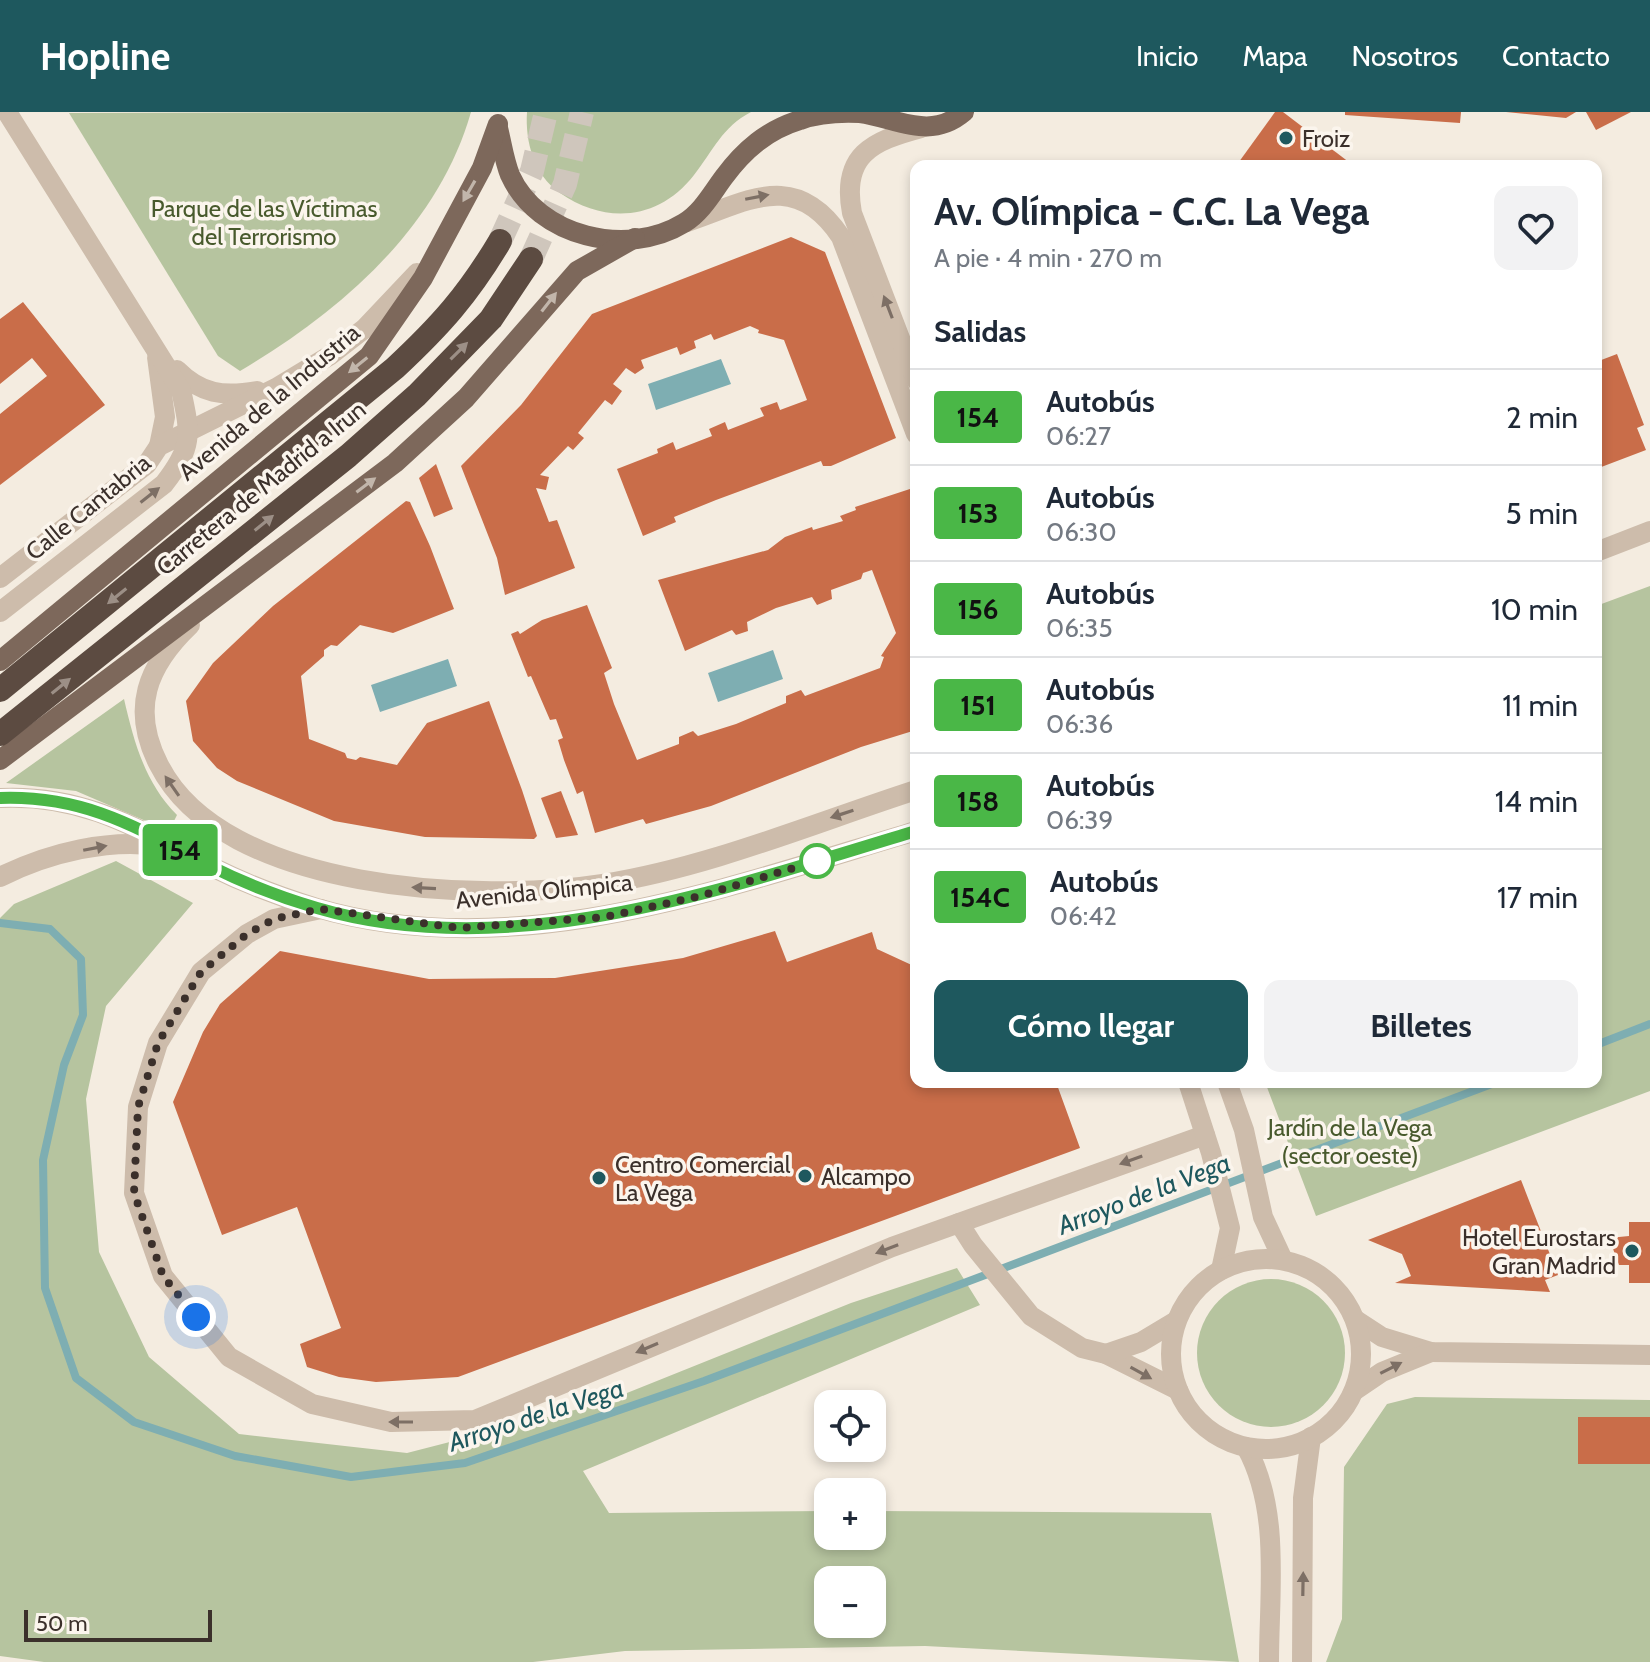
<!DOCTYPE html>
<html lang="es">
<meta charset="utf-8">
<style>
:root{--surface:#fff;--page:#f2f2f3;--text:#1f2937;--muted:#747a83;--line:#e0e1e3;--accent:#1e585e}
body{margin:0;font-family:Cabin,sans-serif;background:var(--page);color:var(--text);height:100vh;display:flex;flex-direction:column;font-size:30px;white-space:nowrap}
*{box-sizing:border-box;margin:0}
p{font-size:26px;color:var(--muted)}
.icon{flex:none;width:44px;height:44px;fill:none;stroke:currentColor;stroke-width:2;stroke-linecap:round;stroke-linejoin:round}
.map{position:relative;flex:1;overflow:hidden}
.sheet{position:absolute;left:910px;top:48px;width:692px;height:928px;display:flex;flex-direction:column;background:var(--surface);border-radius:16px;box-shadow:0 4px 12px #0003}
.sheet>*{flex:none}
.badge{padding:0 16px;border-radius:6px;font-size:28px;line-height:52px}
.controls{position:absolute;left:814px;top:1278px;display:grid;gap:16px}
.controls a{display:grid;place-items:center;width:72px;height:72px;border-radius:16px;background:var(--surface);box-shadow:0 4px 12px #0003;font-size:40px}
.scale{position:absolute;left:24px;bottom:20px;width:188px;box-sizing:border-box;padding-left:8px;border:4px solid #3b302b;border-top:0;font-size:22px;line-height:28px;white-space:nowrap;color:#3b302b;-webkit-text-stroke:6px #fbf5ed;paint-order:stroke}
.you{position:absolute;width:40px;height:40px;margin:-20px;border:6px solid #fff;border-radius:50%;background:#1a73e8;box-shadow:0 0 0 12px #1a73e833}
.map>.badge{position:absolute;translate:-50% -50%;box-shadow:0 0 0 4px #fff}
h2{padding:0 24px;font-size:30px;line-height:72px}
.round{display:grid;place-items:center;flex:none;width:84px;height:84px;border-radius:16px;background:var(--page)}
.overview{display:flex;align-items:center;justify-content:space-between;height:136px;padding:0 24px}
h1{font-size:38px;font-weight:700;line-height:60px}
.cta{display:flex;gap:16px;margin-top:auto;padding:16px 24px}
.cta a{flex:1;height:92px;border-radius:16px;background:var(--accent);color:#fff;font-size:32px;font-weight:700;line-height:92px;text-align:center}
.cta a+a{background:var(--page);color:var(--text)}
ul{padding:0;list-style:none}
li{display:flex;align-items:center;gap:24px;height:96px;padding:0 24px;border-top:2px solid var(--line)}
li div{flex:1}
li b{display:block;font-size:30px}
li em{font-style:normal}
li .badge{min-width:88px;font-weight:700;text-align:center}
header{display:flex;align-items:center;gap:48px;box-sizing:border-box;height:112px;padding:0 40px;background:var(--accent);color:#fff}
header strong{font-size:38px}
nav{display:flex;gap:44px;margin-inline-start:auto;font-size:28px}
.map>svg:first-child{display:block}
</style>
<header>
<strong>Hopline</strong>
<nav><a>Inicio</a><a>Mapa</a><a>Nosotros</a><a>Contacto</a></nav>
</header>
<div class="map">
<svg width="1650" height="1550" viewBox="0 0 1650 1550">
<rect width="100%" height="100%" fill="#f4ece0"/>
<g fill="#b6c49f" fill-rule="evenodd">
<path d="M471,0C438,116 340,200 240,259L218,244L69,1Z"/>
<path d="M527,0H751C722,15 713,39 694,63C659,108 606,113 560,81C534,63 525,30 527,0Z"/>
<polygon points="1650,474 1650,979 1316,1104 1265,970 1596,970 1596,494"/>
<path d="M124,587C134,630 145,671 177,703L169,719L76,679L6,671Z"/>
<path d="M116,749L193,791L106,894L86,987L99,1140L149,1245L239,1322L407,1341L602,1291L851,1191L957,1156L980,1193L583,1359L609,1401L828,1399V1424H872V1399L1211,1401L1239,1550L925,1534L625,1539L533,1550H44L0,1544V806L14,792ZM872,1468V1512H828V1468Z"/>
<circle cx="1271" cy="1241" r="74"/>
<polygon points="1415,1285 1650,1288 1650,1550 1326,1550 1342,1507 1344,1355 1387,1292"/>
</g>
<g fill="#7eaeb2">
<polygon points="721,247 731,272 656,298 648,272"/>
<polygon points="773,538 783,567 718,590 708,561"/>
<polygon points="448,547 457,574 380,600 371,573"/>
</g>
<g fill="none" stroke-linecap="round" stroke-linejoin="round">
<g stroke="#7eaeb2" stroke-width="8">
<polyline points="0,811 50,817 81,847 83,903 64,953 43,1048 45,1176 76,1266 134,1310 235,1344 351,1365 465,1351 704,1269 1497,970"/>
<polyline points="1596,933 1650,912"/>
</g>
</g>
<g fill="#c96d49">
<polygon points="1275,0 1283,0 1354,54 1236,54"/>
<polygon points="1345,0 1461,0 1460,11 1345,3"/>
<polygon points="1506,0 1576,0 1566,6"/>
<polygon points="1586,0 1631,0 1596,18"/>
<polygon points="791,125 825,140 896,326 831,354 823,354 821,349 716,388 674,405 676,410 643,424 617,357 658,341 657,337 673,330 676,338 712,324 709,317 725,310 728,318 764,304 760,296 777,290 780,298 807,288 784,228 758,221 759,218 750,214 714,228 711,222 694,229 696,236 680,243 677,235 641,248 644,256 635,262 626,256 613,272 622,279 612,293 605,288 578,321 584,326 573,338 568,334 540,363 549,365 546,378 536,376 549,410 557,408 575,456 505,483 497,446 461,354 521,293 592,202"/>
<polygon points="23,190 105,293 0,373 0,302 47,264 32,246 0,272 0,207"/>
<polygon points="1617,242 1644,313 1637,316 1646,338 1596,357 1596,250"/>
<polygon points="436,352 453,397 434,405 419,366"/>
<polygon points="916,375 916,618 861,635 711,694 646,712 643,707 595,721 583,679 577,682 564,648 558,628 563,626 556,607 550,608 531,564 528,565 511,522 518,519 520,522 542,508 587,493 612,556 604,561 614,592 637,648 679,632 679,625 693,619 698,624 736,612 786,591 786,584 801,578 805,584 880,556 884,545 881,544 896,521 872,458 863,461 861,467 831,478 832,487 817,493 812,485 776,496 747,510 748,519 736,523 732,518 685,539 658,468 768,438 785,425 812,415 813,418 843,409 840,404 856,398 855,395"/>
<polygon points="406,389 410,390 430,434 454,497 393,521 360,513 337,534 331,533 324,538 324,544 301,564 309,627 345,641 347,646 356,648 360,645 397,653 427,611 489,589 522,678 537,724 534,727 425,725 334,709 237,669 217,656 193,629 186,589 213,551 273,494"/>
<polygon points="561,679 578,723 556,726 541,686"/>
<polygon points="775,819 787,850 872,820 877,837 916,855 916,970 1056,970 1080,1036 458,1265 376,1270 339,1265 307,1255 300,1232 341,1216 297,1095 222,1123 173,990 203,920 220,892 280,839 429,867 555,866 683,846"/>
<polygon points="1521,1068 1558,1163 1545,1168 1550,1180 1395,1171 1411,1164 1402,1142 1368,1128"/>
<polygon points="1629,1110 1650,1110 1650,1171 1629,1171 1629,1153 1619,1153 1609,1126 1629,1124"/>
<rect x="1578" y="1305" width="72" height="47"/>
</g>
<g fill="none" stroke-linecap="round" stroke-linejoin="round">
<g stroke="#cfc6bc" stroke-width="24" stroke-dasharray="24 12" stroke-linecap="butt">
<polyline points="500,129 532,59 546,0"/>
<polyline points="531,147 565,72 582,0"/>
</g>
<g stroke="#cdbcab" stroke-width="20">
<path d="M687,110C747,90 795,56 841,125L916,322"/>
<polyline points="157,245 165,305 159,334"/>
<path d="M177,258C201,282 223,285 257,279"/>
<path d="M916,268L852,101C841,43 872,29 921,16"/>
<polyline points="1596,440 1650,419"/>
<polyline points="0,466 147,352 159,334 276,276 329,244 364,217 417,161"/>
<path d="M0,500L164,372C193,335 191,323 181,278L7,0"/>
<polyline points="321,797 274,807 247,822 201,860 158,931 138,995 134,1081 163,1164 229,1245 312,1292 391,1310 475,1308 892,1135 1205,1023"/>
<polyline points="959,1111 973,1133 1031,1204 1082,1236 1106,1242 1178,1278"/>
<polyline points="1356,1208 1382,1225 1431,1240 1650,1243"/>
<polyline points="1106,1242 1141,1230 1176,1209"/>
<polyline points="1354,1279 1382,1260 1431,1240"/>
<path d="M1246,1335C1281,1398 1269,1479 1269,1550"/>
<polyline points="1302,1550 1303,1386 1311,1325"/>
</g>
<g stroke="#cdbcab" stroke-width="20">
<path d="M190,513C147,554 130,597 159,653C223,780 481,791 603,772C710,755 814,711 916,678"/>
<path d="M0,686C85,682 138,717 210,754C244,771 280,785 317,796C515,854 727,775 916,719"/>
<path d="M0,765C48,741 111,725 165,735"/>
<polyline points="1188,970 1211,1041 1230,1116 1221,1158"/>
<polyline points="1227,970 1244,1018 1263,1105 1283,1148"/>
<circle cx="1266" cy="1242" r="95"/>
</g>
<g stroke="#7d685b" stroke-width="20">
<path d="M498,16C502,32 504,48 510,63C538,125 627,146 684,111C702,100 712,81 724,65C744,38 767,18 800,8C819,1 839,0 860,1C897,6 930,29 964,0"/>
<polyline points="0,549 369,244 423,166 482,56 498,12"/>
<polyline points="0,648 395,351 466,286 577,159 635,126"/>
</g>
<g stroke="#5c4b41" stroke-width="24">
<path d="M0,578L395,256C440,214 468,183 500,129"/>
<polyline points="0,622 348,344 417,283 491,207 531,147"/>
</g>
</g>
<defs><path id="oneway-solid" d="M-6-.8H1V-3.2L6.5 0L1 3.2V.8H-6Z" transform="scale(2)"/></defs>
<g fill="#c2b6ab">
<use href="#oneway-solid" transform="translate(469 79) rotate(120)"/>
<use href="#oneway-solid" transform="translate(549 190) rotate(-52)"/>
<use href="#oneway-solid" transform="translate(358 253) rotate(141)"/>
<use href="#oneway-solid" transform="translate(366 373) rotate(-37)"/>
</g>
<g fill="#7d6f65">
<use href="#oneway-solid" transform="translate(757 85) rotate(-11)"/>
<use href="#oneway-solid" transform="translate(888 195) rotate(-111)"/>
<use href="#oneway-solid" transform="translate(150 383) rotate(-38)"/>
<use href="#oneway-solid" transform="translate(172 674) rotate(-125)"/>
<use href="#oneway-solid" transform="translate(842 702) rotate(162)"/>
<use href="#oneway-solid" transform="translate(95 736) rotate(-11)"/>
<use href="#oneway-solid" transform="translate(424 776) rotate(-177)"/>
<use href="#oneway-solid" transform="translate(1131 1048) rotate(160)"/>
<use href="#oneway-solid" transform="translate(887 1137) rotate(159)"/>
<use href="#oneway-solid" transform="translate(647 1236) rotate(157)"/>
<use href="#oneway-solid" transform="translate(1391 1256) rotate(-27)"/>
<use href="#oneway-solid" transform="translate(1141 1261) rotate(29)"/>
<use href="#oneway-solid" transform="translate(401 1310) rotate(-180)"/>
<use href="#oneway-solid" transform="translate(1303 1472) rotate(-89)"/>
</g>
<g fill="#9c8f86">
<use href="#oneway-solid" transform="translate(459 239) rotate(-45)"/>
<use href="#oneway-solid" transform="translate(264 411) rotate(-39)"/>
<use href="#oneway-solid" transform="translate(117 484) rotate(141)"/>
<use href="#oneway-solid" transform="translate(61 574) rotate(-39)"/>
</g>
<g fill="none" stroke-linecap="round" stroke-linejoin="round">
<g stroke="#fff" stroke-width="18">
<path id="line" d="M0,686C85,683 138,716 210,754C244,771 280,785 317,796C514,854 728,775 916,719"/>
</g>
<use href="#line" stroke="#4ab747" stroke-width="12"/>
<polyline stroke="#3b302b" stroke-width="8" stroke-dasharray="0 14.4" points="196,1205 163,1164 134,1081 138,995 158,931 201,860 247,822 274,807 321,797 459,816 605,805 700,784 817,749"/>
</g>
<g fill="#1e585e" stroke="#fbf5ed" stroke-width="3">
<circle cx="1286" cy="26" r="8"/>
<circle cx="805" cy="1064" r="8"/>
<circle cx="599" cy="1066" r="8"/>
<circle cx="1632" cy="1139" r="8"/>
</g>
<circle fill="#fff" stroke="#4ab747" stroke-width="4" cx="817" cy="749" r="16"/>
<g text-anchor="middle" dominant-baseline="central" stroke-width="7" stroke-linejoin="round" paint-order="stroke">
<g font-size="24" fill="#3b302b" stroke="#fbf5ed" text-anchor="start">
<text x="1302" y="26">Froiz</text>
<text x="615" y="1052">Centro Comercial<tspan x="615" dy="28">La Vega</tspan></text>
<text x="821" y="1064">Alcampo</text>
<text x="1616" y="1125" text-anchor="end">Hotel Eurostars<tspan x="1616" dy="28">Gran Madrid</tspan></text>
</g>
<g font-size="24" fill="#485a2d" stroke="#fbf5ed">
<text x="264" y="96">Parque de las Víctimas<tspan x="264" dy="28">del Terrorismo</tspan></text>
<text x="1350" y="1015">Jardín de la Vega<tspan x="1350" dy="28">(sector oeste)</tspan></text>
</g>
<g font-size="24" fill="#3b302b" stroke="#fbf5ed">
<text transform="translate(269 290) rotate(-40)">Avenida de la Industria</text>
<text transform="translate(261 376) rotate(-39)">Carretera de Madrid a Irun</text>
<text transform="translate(88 395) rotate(-39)">Calle Cantabria</text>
<text transform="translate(544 779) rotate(-6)">Avenida Olímpica</text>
</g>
<g font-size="26" font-style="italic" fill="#1e585e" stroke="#fbf5ed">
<text transform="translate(1144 1082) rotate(-21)">Arroyo de la Vega</text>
<text transform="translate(536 1303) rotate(-18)">Arroyo de la Vega</text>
</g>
</g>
</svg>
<div class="controls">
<a><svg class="icon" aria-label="locate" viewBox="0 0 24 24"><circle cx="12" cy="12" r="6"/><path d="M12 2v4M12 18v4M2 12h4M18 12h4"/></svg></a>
<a>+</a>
<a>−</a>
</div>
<div class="scale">50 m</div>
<div class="you" style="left:196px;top:1205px"></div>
<b class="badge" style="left:180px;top:738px;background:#4ab747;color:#111">154</b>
<section class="sheet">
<div class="overview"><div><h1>Av. Olímpica - C.C. La Vega</h1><p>A pie · 4 min · 270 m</p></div><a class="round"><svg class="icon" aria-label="heart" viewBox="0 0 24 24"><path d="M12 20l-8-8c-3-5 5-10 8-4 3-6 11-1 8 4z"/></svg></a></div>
<h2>Salidas</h2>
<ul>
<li><span class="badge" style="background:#4ab747;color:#111">154</span><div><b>Autobús</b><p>06:27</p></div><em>2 min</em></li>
<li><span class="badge" style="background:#4ab747;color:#111">153</span><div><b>Autobús</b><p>06:30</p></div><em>5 min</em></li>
<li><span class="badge" style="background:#4ab747;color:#111">156</span><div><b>Autobús</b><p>06:35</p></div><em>10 min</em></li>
<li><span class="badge" style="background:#4ab747;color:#111">151</span><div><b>Autobús</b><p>06:36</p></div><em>11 min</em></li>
<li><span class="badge" style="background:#4ab747;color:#111">158</span><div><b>Autobús</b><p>06:39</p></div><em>14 min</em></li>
<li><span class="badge" style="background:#4ab747;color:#111">154C</span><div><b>Autobús</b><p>06:42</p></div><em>17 min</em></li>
</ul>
<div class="cta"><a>Cómo llegar</a><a>Billetes</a></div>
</section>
</div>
